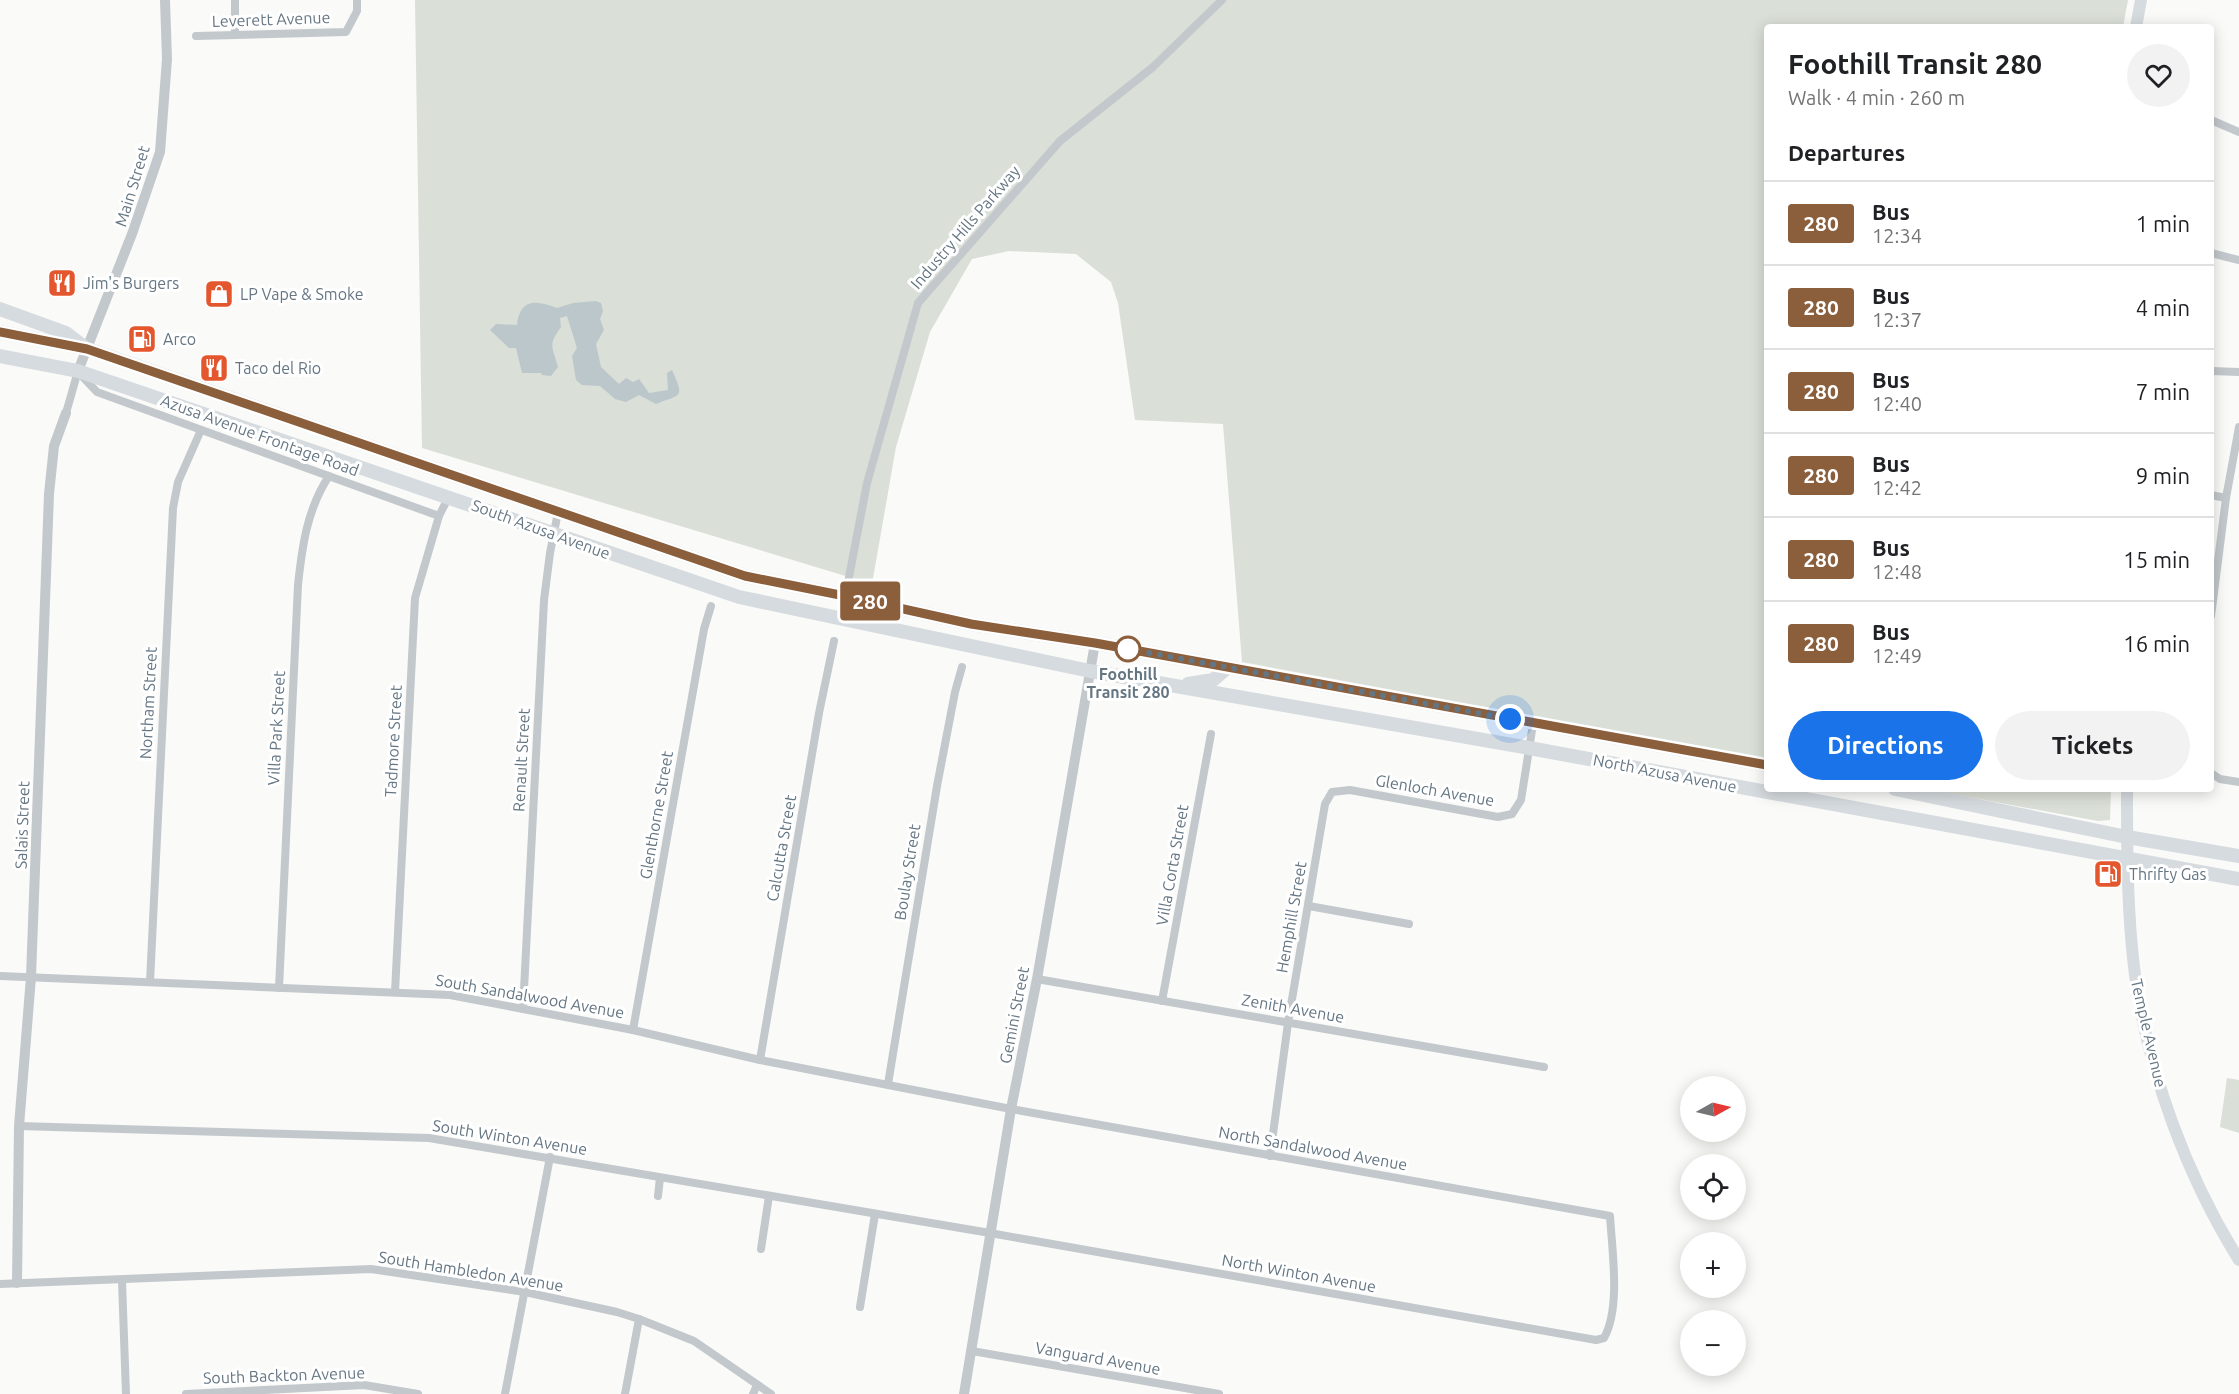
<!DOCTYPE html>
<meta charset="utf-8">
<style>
:root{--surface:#fff;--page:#f2f2f2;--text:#202124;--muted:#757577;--line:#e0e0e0;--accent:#1a73e8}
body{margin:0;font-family:Ubuntu,sans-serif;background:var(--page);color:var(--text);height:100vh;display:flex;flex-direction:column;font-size:22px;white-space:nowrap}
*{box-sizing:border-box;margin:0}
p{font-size:20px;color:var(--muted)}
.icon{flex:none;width:33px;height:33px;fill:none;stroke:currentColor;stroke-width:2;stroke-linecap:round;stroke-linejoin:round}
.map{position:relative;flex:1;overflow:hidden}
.drawer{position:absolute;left:1764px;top:24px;width:450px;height:768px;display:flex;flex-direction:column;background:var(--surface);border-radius:6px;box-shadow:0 3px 15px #0003}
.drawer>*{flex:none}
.badge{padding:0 12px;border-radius:4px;font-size:21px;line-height:39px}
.needle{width:39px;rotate:82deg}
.fabs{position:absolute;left:1680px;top:1076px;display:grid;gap:12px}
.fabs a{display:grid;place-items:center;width:66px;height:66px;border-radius:50%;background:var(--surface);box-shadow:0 3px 15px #0003;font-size:30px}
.you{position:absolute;width:30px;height:30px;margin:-15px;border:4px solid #fff;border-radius:50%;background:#1a73e8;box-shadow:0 0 0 9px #1a73e833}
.map>.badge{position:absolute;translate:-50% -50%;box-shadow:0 0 0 3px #fff}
h2{padding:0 24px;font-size:22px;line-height:54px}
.round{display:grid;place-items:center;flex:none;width:63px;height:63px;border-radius:32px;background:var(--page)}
.summary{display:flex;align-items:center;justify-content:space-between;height:102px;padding:0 24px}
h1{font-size:28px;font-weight:700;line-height:45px}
.action{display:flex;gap:12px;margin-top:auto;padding:12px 24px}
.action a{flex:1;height:69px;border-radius:36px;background:var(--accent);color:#fff;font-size:24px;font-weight:700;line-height:69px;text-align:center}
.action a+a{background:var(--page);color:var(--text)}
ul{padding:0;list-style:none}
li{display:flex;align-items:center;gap:18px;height:84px;padding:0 24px;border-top:2px solid var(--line)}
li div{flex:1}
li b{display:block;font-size:22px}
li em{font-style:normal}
li .badge{min-width:66px;font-weight:700;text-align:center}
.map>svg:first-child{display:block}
</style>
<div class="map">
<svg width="2239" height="1394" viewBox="0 0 2239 1394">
<rect width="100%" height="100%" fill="#fafaf8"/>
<g fill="#dadfd7">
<polygon points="415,0 2128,0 2123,27 1767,27 1767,760 1242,662 1223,424 1135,420 1118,303 1111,282 1076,254 1009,251 972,259 930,332 896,447 872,584 422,448"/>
<polygon points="1925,789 2111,789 2110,820 2098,821"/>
<polygon points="2227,1078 2239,1080 2239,1133 2220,1127"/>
</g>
<path fill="#bbc7cb" d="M596,301L601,303L603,311L600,319L604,330L596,344L601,367L619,384L626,378L633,382L639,379L649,393L668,390L667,373L672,370C685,399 681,394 656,404L639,395L626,402L615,399L600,386L582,385L576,380L572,356L577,348L567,316L560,318L561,327C547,346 553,347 558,367L551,376L542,375L541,373H522L516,348H509L490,330L496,324L517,325C520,298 536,300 557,308L573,303Z"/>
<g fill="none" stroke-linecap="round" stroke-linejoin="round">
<g stroke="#c3c8cc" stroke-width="8">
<polyline points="235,35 235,0"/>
<polyline points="196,36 346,32 357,11 357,0"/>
<polyline points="2211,120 2239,132"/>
<polyline points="2211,253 2239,260"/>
<polyline points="2211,371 2239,372"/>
<polyline points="80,374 97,392 439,516"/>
<polyline points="66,413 78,371"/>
<polyline points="2211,495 2226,498"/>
<polyline points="2211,616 2226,498 2239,427"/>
<polyline points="841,619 867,483 918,303 1060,141 1153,67 1222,0"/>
<polyline points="2211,773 2220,779 2239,782"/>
<polyline points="1309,906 1409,924"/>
<path d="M0,976L450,995L633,1030L760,1060L1011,1109L1610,1216C1612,1250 1621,1308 1604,1338L1596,1340L990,1233L429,1138L19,1126"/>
<polyline points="1037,979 1544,1067"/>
<polyline points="150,982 173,508 178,482 201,430"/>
<path d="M279,988L298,585C302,547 307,509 329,476"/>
<polyline points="395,992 415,598 439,516 449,496"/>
<polyline points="1162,1001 1211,734"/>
<polyline points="523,1009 544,600 550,553 558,512"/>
<polyline points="633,1030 704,629 711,606"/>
<polyline points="760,1060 819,713 834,641"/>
<polyline points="888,1084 937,786 955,692 962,667"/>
<polyline points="1270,1156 1288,1023 1325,804 1332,792 1350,790 1498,817 1512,814 1521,800 1533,724"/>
<polyline points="658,1196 660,1178"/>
<polyline points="761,1249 769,1196"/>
<polyline points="122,1281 126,1394"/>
<polyline points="0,1284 371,1269 525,1292 617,1312 639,1319 694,1341 771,1394"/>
<polyline points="860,1307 875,1214"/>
<polyline points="972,1351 1219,1394"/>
<polyline points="186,1394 364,1385 418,1394"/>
<polyline points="505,1394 550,1157"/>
<polyline points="625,1394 639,1319"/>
<polyline points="753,1394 757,1385"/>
</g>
<g stroke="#c3c8cc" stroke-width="10">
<polyline points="78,371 132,234 160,152 167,59 165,0"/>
<polyline points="17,1283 19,1126 31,977 49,494 54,446 66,413"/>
<polyline points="964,1394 1011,1109 1037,979 1095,643"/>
</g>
<g stroke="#d6dbdf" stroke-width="12">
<polyline points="2136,27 2141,0"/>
<path d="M2127,789C2127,851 2127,914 2135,975C2148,1072 2187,1177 2239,1260"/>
</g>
<g stroke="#d6dbdf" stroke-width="14">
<polyline points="0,309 66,333 83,346"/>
<polyline points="0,332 88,349 745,576 845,596 971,624 1095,643 1767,765"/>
<polyline points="0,356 78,371 739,597 1090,671 1529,748 2239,879"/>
<polyline points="1188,684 1213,680 1228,667"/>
<polyline points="1895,789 2127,837 2239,856"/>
</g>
</g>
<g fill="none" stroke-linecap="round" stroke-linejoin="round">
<g stroke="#fff" stroke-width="14">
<polyline id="line" points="0,332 87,349 745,576 845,596 971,624 1095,643 1767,765"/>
</g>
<use href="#line" stroke="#8b5e3c" stroke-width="9"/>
<polyline stroke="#657683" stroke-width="6" stroke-dasharray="0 10.8" points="1128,649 1510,719"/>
</g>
<defs>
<g id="restaurant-square" transform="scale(1.5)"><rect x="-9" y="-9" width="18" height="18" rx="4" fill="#e4572e" stroke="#fff"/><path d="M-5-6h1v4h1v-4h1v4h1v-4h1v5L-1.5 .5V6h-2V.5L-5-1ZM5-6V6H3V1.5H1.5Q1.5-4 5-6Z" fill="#fff"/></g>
<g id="shop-square" transform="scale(1.5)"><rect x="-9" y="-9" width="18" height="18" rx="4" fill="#e4572e" stroke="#fff"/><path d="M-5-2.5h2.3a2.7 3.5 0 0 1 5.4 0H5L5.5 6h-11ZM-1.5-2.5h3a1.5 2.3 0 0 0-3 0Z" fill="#fff"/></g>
<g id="fuel-square" transform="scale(1.5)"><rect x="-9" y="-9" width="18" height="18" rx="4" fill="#e4572e" stroke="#fff"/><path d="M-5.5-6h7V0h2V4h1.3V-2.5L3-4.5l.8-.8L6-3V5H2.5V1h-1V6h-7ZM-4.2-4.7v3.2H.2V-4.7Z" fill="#fff"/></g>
</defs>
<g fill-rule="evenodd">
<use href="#restaurant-square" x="62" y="283"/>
<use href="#shop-square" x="219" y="294"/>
<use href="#fuel-square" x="142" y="339"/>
<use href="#restaurant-square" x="214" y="368"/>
<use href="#fuel-square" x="2108" y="874"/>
</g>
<circle fill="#fff" stroke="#8b5e3c" stroke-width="3" cx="1128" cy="649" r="12"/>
<g text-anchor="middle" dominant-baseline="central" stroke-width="6" stroke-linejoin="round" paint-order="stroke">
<g font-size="16" fill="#657683" stroke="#fff">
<text transform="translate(271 19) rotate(-2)">Leverett Avenue</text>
<text transform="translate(132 186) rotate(-73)">Main Street</text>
<text transform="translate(965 227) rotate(-49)">Industry Hills Parkway</text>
<text transform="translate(260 435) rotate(20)">Azusa Avenue Frontage Road</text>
<text transform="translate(541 529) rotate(20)">South Azusa Avenue</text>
<text transform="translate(148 703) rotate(-87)">Northam Street</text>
<text transform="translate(276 728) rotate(-87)">Villa Park Street</text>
<text transform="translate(393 741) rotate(-87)">Tadmore Street</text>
<text transform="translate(521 760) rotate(-87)">Renault Street</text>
<text transform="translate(1665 773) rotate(11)">North Azusa Avenue</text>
<text transform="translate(1435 790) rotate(10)">Glenloch Avenue</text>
<text transform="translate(656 815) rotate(-80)">Glenthorne Street</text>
<text transform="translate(22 825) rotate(-88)">Salais Street</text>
<text transform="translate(781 848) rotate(-80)">Calcutta Street</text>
<text transform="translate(1172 865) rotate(-80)">Villa Corta Street</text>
<text transform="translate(907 872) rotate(-81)">Boulay Street</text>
<text transform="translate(1291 917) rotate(-80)">Hemphill Street</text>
<text transform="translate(530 996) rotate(10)">South Sandalwood Avenue</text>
<text transform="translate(1293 1008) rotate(10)">Zenith Avenue</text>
<text transform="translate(1014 1015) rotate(-79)">Gemini Street</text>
<text transform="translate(2149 1033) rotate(77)">Temple Avenue</text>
<text transform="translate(510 1137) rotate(9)">South Winton Avenue</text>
<text transform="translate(1313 1148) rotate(10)">North Sandalwood Avenue</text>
<text transform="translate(471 1271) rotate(9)">South Hambledon Avenue</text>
<text transform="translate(1299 1273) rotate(10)">North Winton Avenue</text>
<text transform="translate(1098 1358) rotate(10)">Vanguard Avenue</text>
<text transform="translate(284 1375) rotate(-2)">South Backton Avenue</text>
</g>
<g font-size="16" fill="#657683" stroke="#fff" text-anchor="start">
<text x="83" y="283">Jim's Burgers</text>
<text x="240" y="294">LP Vape &amp; Smoke</text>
<text x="163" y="339">Arco</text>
<text x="235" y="368">Taco del Rio</text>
<text x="2129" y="874">Thrifty Gas</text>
</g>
<g font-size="16" font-weight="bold" fill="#657683" stroke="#fff">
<text x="1128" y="674">Foothill<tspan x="1128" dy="18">Transit 280</tspan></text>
</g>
</g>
</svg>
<div class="fabs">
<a><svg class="needle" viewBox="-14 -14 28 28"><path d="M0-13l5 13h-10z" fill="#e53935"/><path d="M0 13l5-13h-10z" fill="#757577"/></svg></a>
<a><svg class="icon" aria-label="locate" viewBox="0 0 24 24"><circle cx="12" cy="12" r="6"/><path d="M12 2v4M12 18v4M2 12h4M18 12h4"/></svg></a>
<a>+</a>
<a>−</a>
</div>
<div class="you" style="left:1510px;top:719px"></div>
<b class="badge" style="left:870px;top:601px;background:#8b5e3c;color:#fff">280</b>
<section class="drawer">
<div class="summary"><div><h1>Foothill Transit 280</h1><p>Walk · 4 min · 260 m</p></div><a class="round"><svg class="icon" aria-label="heart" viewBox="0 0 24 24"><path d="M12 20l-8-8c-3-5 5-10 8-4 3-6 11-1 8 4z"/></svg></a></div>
<h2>Departures</h2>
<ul>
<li><span class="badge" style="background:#8b5e3c;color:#fff">280</span><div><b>Bus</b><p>12:34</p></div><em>1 min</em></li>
<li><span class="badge" style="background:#8b5e3c;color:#fff">280</span><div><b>Bus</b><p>12:37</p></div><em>4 min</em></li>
<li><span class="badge" style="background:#8b5e3c;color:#fff">280</span><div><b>Bus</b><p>12:40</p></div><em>7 min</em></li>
<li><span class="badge" style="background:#8b5e3c;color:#fff">280</span><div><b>Bus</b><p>12:42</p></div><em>9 min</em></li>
<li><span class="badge" style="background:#8b5e3c;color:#fff">280</span><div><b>Bus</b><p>12:48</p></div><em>15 min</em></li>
<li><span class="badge" style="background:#8b5e3c;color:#fff">280</span><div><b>Bus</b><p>12:49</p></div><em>16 min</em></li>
</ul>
<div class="action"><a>Directions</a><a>Tickets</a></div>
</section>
</div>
